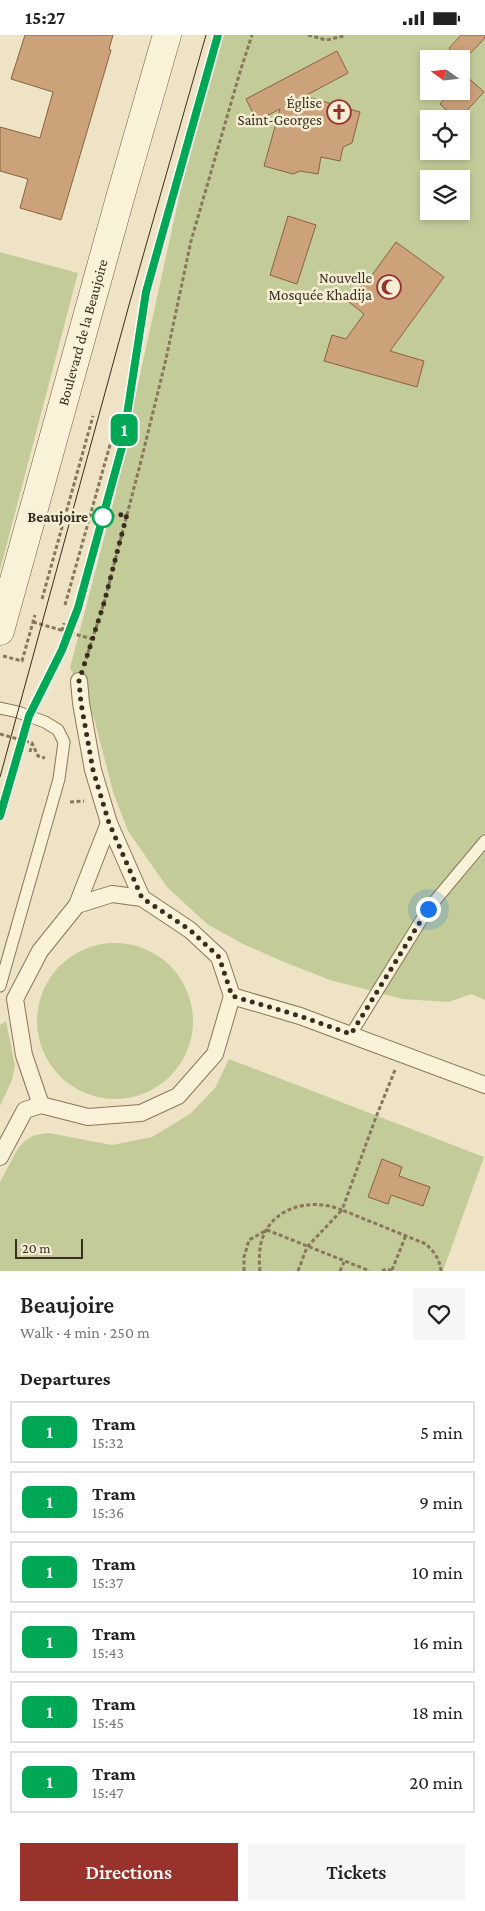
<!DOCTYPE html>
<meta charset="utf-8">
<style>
:root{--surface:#fff;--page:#f6f6f6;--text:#222;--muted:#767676;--line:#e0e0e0;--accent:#98322b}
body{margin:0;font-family:"Crimson Pro",serif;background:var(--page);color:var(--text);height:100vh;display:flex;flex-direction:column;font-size:19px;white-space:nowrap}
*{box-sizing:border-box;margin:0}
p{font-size:16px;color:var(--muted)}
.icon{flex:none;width:28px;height:28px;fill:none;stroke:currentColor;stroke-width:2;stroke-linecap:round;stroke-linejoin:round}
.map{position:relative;height:1236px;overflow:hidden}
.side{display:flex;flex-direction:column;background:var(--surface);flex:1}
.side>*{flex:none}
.badge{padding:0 10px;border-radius:8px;font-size:18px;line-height:32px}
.needle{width:32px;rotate:285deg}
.tools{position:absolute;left:420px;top:15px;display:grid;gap:10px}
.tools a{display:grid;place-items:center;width:50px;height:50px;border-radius:0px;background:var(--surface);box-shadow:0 2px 8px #0003;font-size:25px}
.scale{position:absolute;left:15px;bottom:12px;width:68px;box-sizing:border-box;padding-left:5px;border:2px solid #392d1f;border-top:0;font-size:14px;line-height:18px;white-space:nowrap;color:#392d1f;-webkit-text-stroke:4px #f5eed5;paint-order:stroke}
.you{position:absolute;width:25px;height:25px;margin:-12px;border:4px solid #fff;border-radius:50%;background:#1a73e8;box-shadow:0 0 0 8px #1a73e833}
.map>.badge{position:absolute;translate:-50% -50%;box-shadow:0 0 0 2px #fff}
h2{padding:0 20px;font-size:19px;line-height:45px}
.round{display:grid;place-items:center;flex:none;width:52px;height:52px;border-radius:0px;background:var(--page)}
.headline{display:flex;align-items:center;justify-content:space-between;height:85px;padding:0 20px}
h1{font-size:24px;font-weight:600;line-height:38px}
.cta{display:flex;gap:10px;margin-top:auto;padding:10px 20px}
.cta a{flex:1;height:58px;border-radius:0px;background:var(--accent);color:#fff;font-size:20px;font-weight:600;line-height:58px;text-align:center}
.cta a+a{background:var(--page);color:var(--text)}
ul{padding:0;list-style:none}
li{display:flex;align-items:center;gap:15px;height:62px;margin:0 10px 8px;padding:0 10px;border:2px solid var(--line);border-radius:0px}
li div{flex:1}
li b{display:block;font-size:19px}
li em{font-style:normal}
li .badge{min-width:55px;font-weight:700;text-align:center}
.status{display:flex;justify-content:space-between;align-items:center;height:35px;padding:0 25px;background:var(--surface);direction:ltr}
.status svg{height:14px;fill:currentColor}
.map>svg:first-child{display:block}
</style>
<div class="status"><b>15:27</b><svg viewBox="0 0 49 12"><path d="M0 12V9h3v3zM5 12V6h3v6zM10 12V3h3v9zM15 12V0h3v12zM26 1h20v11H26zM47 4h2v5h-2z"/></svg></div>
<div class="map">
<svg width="485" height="1236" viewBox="0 0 485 1236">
<rect width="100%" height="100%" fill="#eee4c5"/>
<g fill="#c3cc99" fill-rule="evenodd">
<path d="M223,0H461L449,12L452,16L448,21L450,24H429V56H451L440,69L456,84H429V116H461V84H459L483,57L461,44V25L463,26L485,3V965L471,959L449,967L402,964L368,955L330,945L284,927L243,909L207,889L167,852L128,796L113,757L94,683L70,633L115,461L138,349L181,153ZM429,144H461V176H429ZM288,182L316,190L297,248L270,240Z"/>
<polygon points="0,217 78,238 0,535"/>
<circle cx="115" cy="986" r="78"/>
<polygon points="6,986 15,1031 12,1045 0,1071 0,990"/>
<polygon points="229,1024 484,1122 443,1236 0,1236 0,1147 18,1113 26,1105 35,1100 49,1098 112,1110 152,1102 190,1079 215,1053"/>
</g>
<g fill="#cca27b" stroke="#886241">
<polygon points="25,0 113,0 109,14 111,15 61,185 20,173 28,144 0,136 0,92 40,103 53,57 11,44"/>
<polygon points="461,0 485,0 485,3 461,28 461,24 458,24 449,13"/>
<polygon points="337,16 348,38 305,61 360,77 352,108 343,112 340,126 321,122 318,139 300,136 293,139 264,131 280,74 257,86 246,64"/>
<polygon points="465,40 484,57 459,84 456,84 440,69 451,56 461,56 461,44"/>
<polygon points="288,181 316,190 297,249 270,240"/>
<polygon points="396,207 444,242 390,316 424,326 417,352 324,326 332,300 346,304 364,279 349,267 362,250 364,251"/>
<polygon points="382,1124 402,1132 399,1141 430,1152 423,1171 391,1160 388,1169 368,1162"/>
</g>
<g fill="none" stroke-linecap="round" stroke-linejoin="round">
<g stroke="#89765b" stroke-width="13">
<g id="service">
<polyline points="0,673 18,677 45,687 58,695 64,707 59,744 0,951"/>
<polyline points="351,999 428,874 485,806"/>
</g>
</g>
<g stroke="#89765b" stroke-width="18">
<g id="pedestrian">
<polyline points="79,646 81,668 93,735 109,788 142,863 190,895 219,922 232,961 300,981 485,1050"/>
<polyline points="77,870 109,788"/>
<polyline points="41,1070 24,1020 15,964 40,916 77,870 112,859 142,863"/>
<polyline points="0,1122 25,1075 41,1070 88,1082 141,1078 178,1061 215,1019 232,961"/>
</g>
</g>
<g stroke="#6b573e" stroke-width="29">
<g id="secondary">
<path id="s1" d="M0,596L120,163L167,0"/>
</g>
</g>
<g stroke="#89765b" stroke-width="3" stroke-dasharray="4 2.5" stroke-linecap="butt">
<polyline points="308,0 326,5 344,1"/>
<polyline points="42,564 93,381"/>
<polyline points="65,570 117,385"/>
<polyline points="33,587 92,604"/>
<polyline points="62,596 64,588"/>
<polyline points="3,621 22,626 35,580"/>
<polyline points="84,630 104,568 141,426 166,324 191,206 240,37 252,0"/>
<polyline points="0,699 32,708 38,721 45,723"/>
<polyline points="30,717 32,709"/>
<polyline points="70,767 84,766"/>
<polyline points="392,1235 406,1200"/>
<polyline points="244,1236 244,1222 249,1205 267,1195 370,1236"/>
<path d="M260,1236C259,1227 259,1217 261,1208C270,1172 311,1162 342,1175L376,1082L395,1035"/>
<path d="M298,1236L307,1212L342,1175L426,1209C434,1217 440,1224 441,1236"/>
<polyline points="340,1236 344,1227"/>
<polyline points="382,1236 386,1234 394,1236"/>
</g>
<use href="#service" stroke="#f9f1d8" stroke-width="11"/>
<use href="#pedestrian" stroke="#f9f1d8" stroke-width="16"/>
<use href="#secondary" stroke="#f9f1d8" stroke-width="28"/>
<g stroke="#392d1f" stroke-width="1">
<polyline points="0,742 129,270 206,0"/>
<polyline points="0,781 29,681 62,615 78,573 122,412 146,257 218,0"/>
</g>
</g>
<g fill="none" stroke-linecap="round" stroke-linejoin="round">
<g stroke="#fff" stroke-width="11">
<polyline id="line" points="0,781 29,681 62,615 78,573 122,412 146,257 218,0"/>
</g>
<use href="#line" stroke="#00a754" stroke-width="8"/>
<polyline stroke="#392d1f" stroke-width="5" stroke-dasharray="0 9" points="103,482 127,479 104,568 79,646 81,668 93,735 109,788 142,863 190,895 219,922 232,961 300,981 351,999 428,874"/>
</g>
<defs>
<g id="church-ring" transform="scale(1.25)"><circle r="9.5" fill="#f5eed5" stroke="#98322b" stroke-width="1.5"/><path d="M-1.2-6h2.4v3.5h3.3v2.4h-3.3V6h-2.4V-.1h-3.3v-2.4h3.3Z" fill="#98322b"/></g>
<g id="mosque-ring" transform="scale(1.25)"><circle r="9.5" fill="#f5eed5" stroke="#98322b" stroke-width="1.5"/><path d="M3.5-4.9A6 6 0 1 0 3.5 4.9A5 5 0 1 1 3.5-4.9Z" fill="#98322b"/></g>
</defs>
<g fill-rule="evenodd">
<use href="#church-ring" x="339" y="77"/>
<use href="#mosque-ring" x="389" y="252"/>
</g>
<circle fill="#fff" stroke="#00a754" stroke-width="2.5" cx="103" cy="482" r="10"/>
<g text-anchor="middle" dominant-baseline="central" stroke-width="5" stroke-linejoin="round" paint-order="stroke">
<g font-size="15" fill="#392d1f" stroke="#f5eed5" text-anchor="end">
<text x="322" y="68">Église<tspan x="322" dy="17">Saint-Georges</tspan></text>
<text x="372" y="243">Nouvelle<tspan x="372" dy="17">Mosquée Khadija</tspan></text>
</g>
<g font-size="15" fill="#392d1f" stroke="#f5eed5">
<text stroke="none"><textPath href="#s1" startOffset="310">Boulevard de la Beaujoire</textPath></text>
</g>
<g font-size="15" font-weight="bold" fill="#392d1f" stroke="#f5eed5" text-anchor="end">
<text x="88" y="482">Beaujoire</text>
</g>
</g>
</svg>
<div class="tools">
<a><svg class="needle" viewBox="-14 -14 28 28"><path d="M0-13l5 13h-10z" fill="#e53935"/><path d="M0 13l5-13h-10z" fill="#767676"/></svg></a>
<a><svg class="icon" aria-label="locate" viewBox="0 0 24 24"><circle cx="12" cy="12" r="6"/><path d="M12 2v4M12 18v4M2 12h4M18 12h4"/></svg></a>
<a><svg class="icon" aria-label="layers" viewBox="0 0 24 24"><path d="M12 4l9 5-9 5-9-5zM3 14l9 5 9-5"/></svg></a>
</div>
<div class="scale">20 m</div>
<div class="you" style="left:428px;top:874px"></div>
<b class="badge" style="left:124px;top:395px;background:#00a754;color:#fff">1</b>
</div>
<section class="side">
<div class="headline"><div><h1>Beaujoire</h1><p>Walk · 4 min · 250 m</p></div><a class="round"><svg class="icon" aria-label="heart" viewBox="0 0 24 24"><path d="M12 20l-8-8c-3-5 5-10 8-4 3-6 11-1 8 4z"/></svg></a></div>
<h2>Departures</h2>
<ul>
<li><span class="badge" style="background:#00a754;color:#fff">1</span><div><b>Tram</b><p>15:32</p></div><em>5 min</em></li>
<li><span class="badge" style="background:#00a754;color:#fff">1</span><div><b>Tram</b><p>15:36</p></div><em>9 min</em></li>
<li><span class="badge" style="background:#00a754;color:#fff">1</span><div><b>Tram</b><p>15:37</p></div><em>10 min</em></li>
<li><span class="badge" style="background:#00a754;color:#fff">1</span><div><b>Tram</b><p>15:43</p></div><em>16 min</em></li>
<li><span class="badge" style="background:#00a754;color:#fff">1</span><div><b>Tram</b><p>15:45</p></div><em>18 min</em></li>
<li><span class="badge" style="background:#00a754;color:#fff">1</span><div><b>Tram</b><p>15:47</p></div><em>20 min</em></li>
</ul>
<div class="cta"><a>Directions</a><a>Tickets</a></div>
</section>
